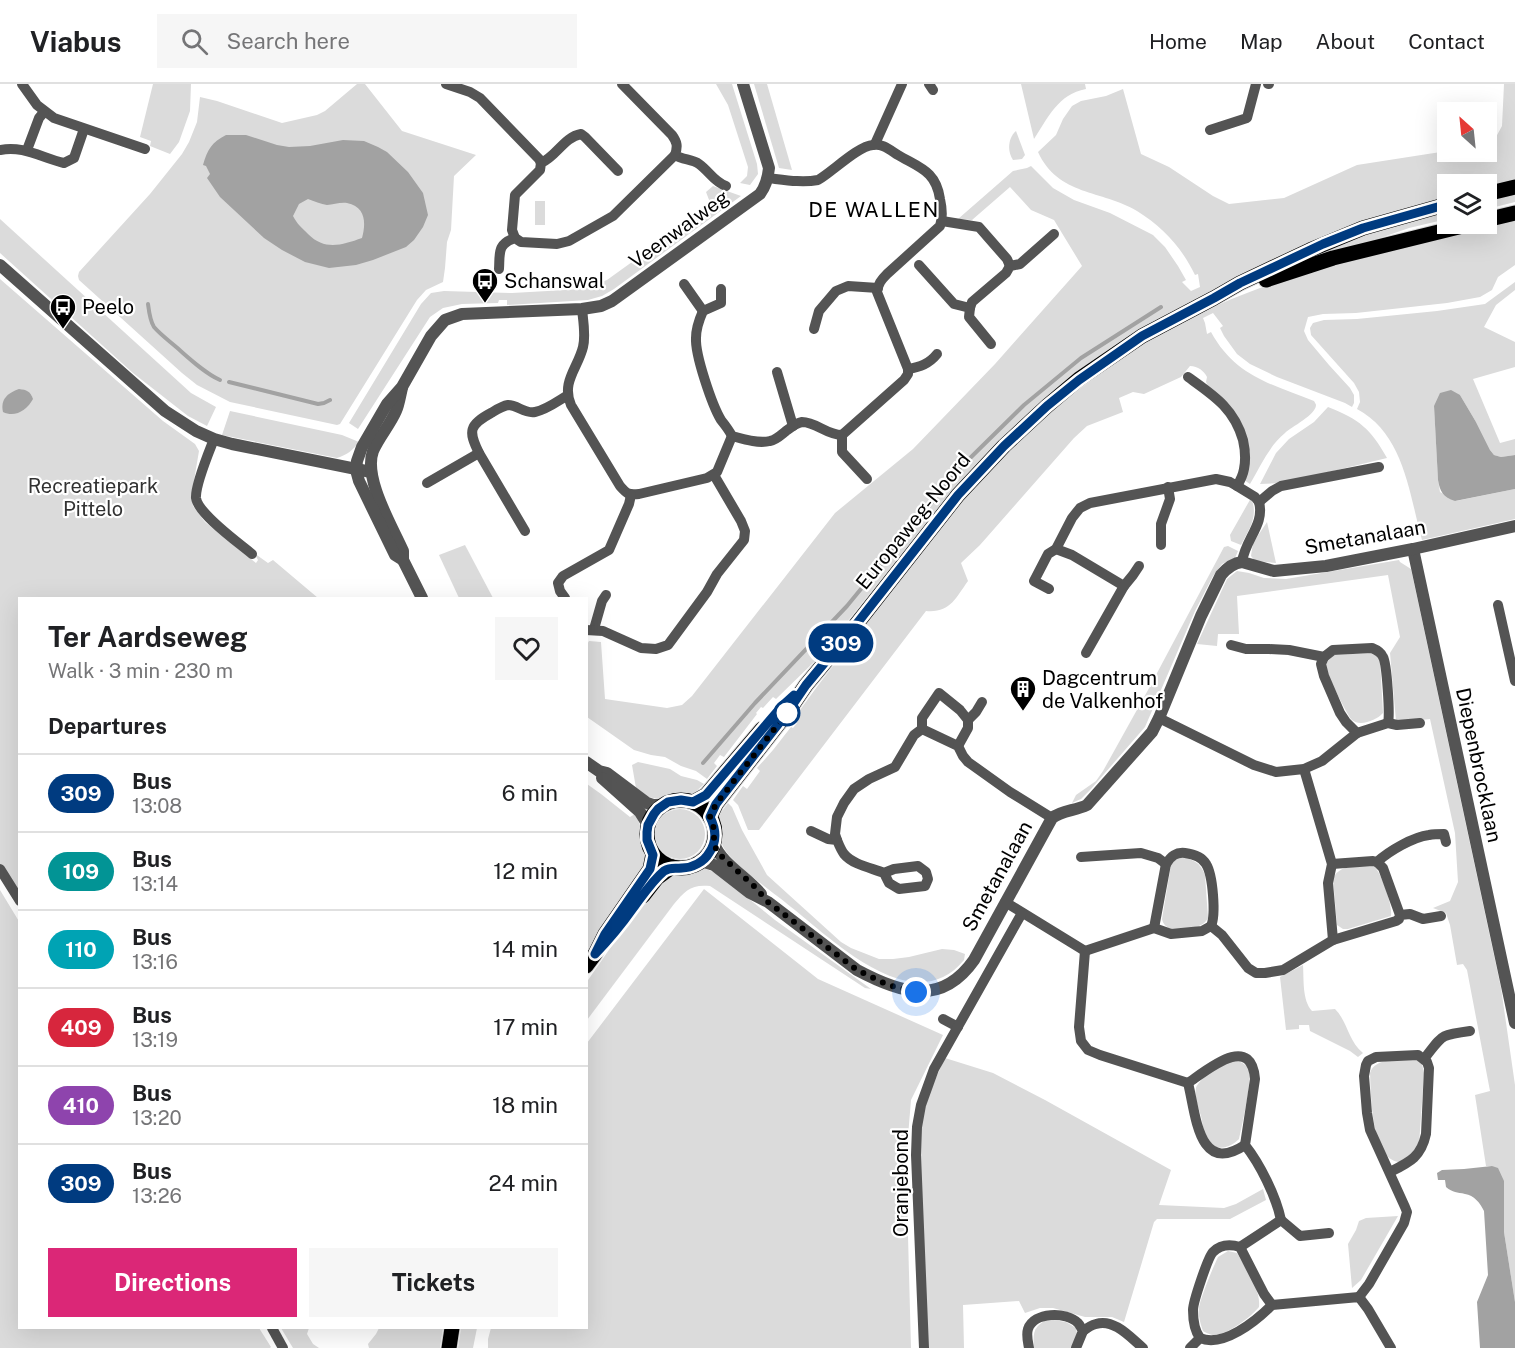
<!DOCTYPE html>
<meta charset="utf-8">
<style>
:root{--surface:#fff;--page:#f6f6f6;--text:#202124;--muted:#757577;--line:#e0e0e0;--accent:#db2777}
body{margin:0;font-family:"Public Sans",sans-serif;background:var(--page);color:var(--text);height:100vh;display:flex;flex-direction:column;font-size:22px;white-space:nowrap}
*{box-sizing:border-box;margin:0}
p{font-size:20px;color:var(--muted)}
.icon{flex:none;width:33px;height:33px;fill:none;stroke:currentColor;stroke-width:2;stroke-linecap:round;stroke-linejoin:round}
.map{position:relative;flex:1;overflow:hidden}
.side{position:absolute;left:18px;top:513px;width:570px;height:732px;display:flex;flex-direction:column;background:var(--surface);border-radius:0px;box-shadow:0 6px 24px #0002}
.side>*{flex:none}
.badge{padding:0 12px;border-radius:20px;font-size:21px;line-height:39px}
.needle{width:39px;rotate:333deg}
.tools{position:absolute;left:1437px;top:18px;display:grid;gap:12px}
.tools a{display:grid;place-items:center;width:60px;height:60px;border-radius:0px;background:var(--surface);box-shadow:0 6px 24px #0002;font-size:30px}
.you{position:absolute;width:30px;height:30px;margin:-15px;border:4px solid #fff;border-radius:50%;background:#1a73e8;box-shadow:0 0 0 9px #1a73e833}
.map>.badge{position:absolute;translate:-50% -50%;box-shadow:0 0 0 3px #fff}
h2{padding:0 30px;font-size:22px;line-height:54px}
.round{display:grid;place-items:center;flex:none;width:63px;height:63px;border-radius:0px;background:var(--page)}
.overview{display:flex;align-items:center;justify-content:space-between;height:102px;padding:0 30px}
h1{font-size:28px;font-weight:700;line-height:45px}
.action{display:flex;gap:12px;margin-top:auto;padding:12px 30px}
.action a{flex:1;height:69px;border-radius:0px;background:var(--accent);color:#fff;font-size:24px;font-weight:700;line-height:69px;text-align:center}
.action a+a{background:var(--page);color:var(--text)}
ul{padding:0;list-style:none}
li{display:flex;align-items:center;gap:18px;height:78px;padding:0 30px;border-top:2px solid var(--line)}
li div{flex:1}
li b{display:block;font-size:22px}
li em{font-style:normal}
li .badge{min-width:66px;font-weight:700;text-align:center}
header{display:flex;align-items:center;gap:36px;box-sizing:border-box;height:84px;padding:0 30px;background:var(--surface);border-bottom:2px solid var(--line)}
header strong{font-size:28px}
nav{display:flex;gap:33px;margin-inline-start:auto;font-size:21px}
.search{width:420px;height:54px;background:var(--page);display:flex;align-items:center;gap:15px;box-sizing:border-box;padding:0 21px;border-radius:0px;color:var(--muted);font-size:22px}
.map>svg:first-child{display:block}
</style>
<header>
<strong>Viabus</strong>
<div class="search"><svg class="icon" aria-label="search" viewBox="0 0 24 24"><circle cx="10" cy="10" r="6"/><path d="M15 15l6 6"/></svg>Search here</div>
<nav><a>Home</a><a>Map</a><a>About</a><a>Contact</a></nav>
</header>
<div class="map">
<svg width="1515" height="1264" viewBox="0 0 1515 1264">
<rect width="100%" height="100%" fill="#fff"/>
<g fill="#dbdbdb">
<polygon points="153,0 191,0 190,27 179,58 170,70 150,62 151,57 140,53"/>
<polygon points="357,0 365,0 402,47 476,71 454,92 451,146 447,158 445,184 443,198 426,206 417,216 340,340 337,341 230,318 197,301 182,289 79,196 78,192 79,188 150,110 182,70 189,58 197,38 200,13 217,17 282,39 317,31 325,27"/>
<polygon points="716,0 732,0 757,80 758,90 750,101 740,99 747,92 748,83 728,21"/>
<polygon points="754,0 767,0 792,86 779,84"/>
<path d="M1021,0H1085L1086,5C1058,10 1048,34 1034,55Z"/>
<path d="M1504,0H1515V97L1487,104L1486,100H1448L1447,114L1385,129L1358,138L1327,150L1302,162L1144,243L1113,262L1067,296L1020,336L996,360L954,404L815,578H814L776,615L773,613L763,624L761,623L756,629L757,630L724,673L720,671L714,679L717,682L707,695L696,687L681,682L665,673L651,671L634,666L587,633L586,562L589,557L601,558L605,615L667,624L682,621L692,612L835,429L913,365L995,280L1082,182L1054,136L1031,126L1010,103L972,136L958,135L1013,87L1027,84L1031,82L1053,104L1074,116L1110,129L1153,151L1165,163L1178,182L1186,196L1182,198L1191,207L1200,203L1198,190L1195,191C1182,164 1163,143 1137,127C1102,106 1058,112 1038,68L1056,51L1063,35L1072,22L1081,17L1106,12L1123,5L1141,70L1169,83L1213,112L1229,120L1284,114L1357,81L1447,67L1486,68L1487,56L1496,53L1502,42Z"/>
<path d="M1016,47L1025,71L1022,75L1013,76C1007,67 1008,54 1016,47Z"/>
<polygon points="713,102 741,112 614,205 602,212 588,216 507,221 507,216 499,216 498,219 462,220 443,224 430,233 358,345 349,339 421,220 431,209 444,207 512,209 583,205 607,196 711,121 706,108"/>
<polygon points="1515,107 1515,118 1487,125 1486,115"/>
<rect x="535" y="117" width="10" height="24"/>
<polygon points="1447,125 1447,135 1409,144 1366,159 1319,174 1316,167 1342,156"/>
<polygon points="0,135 191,309 216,323 207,342 188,332 133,289 0,169"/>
<path d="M1515,135V181L1498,193L1492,206L1480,213L1447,219L1356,229L1323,230L1308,233L1304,247L1308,256L1329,281L1350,304L1354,311V319L1352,323L1345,319L1277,293L1250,280L1237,270L1224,252L1220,244L1223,242L1213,229L1203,234L1205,239L1207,250L1211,248C1235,292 1271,300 1314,317C1315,319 1316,320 1316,321C1316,331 1291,343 1285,349C1269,362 1260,383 1250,400L1244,396L1250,368L1208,302L1206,298L1207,293C1204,287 1198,282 1190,282L1181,293L1144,310L1133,308L1119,314L1123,328L1087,342L1074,354L980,461L961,479L968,497C955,515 950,529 926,527L759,746H748L738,721L733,716L743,702L747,705L760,687L757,684L773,666L791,643L793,644L797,639L796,637L797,635L795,633C823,593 854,556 884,517C916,475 948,432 984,393C1057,315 1147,247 1247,209C1272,199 1299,192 1325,184C1388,166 1451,150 1515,135Z"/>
<polygon points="0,195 163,337 195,360 199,367 191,414 193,422 205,438 256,479 258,476 254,469 268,479 273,476 318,514 20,514 19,812 0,780"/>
<path d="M1515,198V206L1496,221L1484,243L1515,258V283L1473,295L1500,359L1515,355V371L1501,373L1494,371L1490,366L1476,338L1460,311L1434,322L1438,396L1440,408L1456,417L1515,405V435L1422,456C1409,409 1404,350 1357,325L1360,318L1359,308L1354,299L1311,251L1310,244L1313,239L1324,236L1357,235L1437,227L1485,220Z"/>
<path d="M1328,323C1359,335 1371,345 1387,374L1283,399L1260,400L1276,369L1289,355L1314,338Z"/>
<path d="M230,327L342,351L359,358C353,366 347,371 337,374L222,351Z"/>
<path d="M1251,414C1259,432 1249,445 1241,461L1231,457L1230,451Z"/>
<polygon points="1267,438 1276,479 1255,477 1251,472 1253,459"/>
<polygon points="465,461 493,514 459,514 439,471"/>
<polygon points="1228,462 1238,467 1235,474 1222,480 1213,492 1195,527 1145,643 1091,705 1081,715 1072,719 1076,711 1096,697 1103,687 1148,606 1224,463"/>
<polygon points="1399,476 1400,478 1411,485 1501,904 1515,1001 1515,1218 1504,1148 1504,1098 1492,1082 1486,1082 1475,1011 1490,1007 1467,886 1463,880 1457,881 1450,841 1446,829 1433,824 1450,817 1458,798 1455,749 1430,635 1402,638 1396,637 1390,569 1400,553 1388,491 1237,512 1239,550 1218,550 1217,562 1197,560 1227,495 1237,487 1249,489 1264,494 1286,495"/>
<path d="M1373,569L1380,576L1383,629C1377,636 1360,643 1352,636C1348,633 1327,590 1326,584C1326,578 1329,575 1333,571Z"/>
<polygon points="638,678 670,685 681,692 697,696 704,700 692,711 678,712 658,715 648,713 636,704 632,681"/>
<path d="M587,700L601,710L630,733L635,730C641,739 646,765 645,777C644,783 641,789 637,794L587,866Z"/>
<path d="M728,719L732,723L742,746L767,791L841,858L851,864L879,875H893L909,873L942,865L954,866L965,870L964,876C914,937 833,856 791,823C772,807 738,785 725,766C719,757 719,745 718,735L719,731Z"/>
<circle cx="680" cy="750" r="25"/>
<path d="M1180,773C1193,775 1200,778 1205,791L1208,834C1202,846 1184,844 1171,845C1166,843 1163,840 1162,835L1171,781L1175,776Z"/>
<path d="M1374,782C1381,788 1393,822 1391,832L1348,845H1343L1337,841L1333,795C1339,779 1360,783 1374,782Z"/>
<path d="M704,784L718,790L775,836L871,905L865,904L710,802C691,800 685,807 674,820L587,936L586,899L613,860L661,798L672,791Z"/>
<polygon points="704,805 818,895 943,951 911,1016 906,1077 911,1264 488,1264 488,1255 491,1244 586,1244 587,959"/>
<polygon points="0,806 20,839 20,1244 259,1244 271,1263 270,1264 0,1264"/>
<path d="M1303,881C1304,895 1302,916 1312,927L1335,925C1348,938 1348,957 1363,969L1358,973L1350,967L1310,947L1309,941H1299V945L1286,946L1280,893Z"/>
<path d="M945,974L993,989L1045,1016L1171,1086L1159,1121L1224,1124L1236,1120L1263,1105L1266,1116L1230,1135H1157L1154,1138L1124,1238L1112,1233H1085L1053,1224H1040L1025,1229L1019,1217L963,1221L964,1264H927L919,1056C923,1022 931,1004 945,974Z"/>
<path d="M1415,975L1422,980L1424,989L1419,1061L1411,1070L1399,1078C1371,1075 1371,1010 1370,989C1375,973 1401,976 1415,975Z"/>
<path d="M1238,977C1243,979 1247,981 1249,986C1252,997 1242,1042 1239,1055C1230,1064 1215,1069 1207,1055C1203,1049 1203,1040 1201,1032C1199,1025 1194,1013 1196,1004C1198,997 1217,981 1224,979C1228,977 1234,978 1238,977Z"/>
<polygon points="1398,1132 1361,1196 1352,1204 1348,1160 1356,1146 1359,1137 1366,1134"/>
<path d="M1228,1167L1237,1169C1246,1185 1261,1205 1259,1223C1250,1234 1226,1252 1212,1251C1208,1250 1205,1248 1203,1247C1200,1239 1198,1231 1199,1223C1202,1210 1212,1186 1218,1173Z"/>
<path d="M1047,1235L1066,1238L1076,1244L1077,1250L1071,1264H1034C1033,1248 1033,1244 1047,1235Z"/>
<polygon points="281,1244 309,1244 307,1250 313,1260 319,1264 293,1264"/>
<polygon points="379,1244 443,1244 440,1264 369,1264 368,1260 376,1250"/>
<polygon points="461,1244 477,1244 473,1264 458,1264"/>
</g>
<g fill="#a2a2a2" fill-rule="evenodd">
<path d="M226,51H246L277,61L289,63L310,62L343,56L364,57L378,63L387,68L408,88L423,109L428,131L423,143L414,156L406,163L373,176L356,181L329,184L305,178L282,166L264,154L220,113L207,94L210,90L206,82L203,81C207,66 212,58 226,51ZM308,115C314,117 321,120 327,121C333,121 340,118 347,119C366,123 366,139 362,154C342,161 325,167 308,150C302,144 297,140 293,132L299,120Z"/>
<path d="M19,305C27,306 30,307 33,315C27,326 15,334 3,328C0,315 8,309 19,305Z"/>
<path d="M1451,306L1460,311L1476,338L1490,366L1494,371L1501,373L1515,371V405L1455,417C1443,413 1440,408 1438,396L1434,322L1440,309Z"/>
<path d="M1492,1082L1498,1084L1504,1097V1148L1515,1218V1264H1480L1477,1218L1488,1191L1484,1127C1480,1119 1474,1111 1465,1110C1457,1108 1453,1109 1446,1103L1445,1096H1438L1437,1089L1442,1086L1464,1085Z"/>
</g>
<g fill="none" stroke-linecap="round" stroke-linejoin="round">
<g stroke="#a2a2a2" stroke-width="4">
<path d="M148,220C149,228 150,237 154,243C160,250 168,256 175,262C189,274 203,288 220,296"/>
<polyline points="229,298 318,320 324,319 330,316"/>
<polyline points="703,679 755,619 847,522 961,383 1024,321 1081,274 1161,223"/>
</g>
<g stroke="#dbdbdb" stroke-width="17">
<g id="primary">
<polyline points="1486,110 1515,103"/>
<polyline points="1486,136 1515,129"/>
<polyline points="1266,196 1333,174 1471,140"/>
<circle cx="681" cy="750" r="34"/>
<polyline points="693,718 706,711 762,645"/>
<polyline points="710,733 716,720 787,629 806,601 851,547 958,411 1004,362 1047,322 1079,295 1142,252 1214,214 1240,199 1310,166 1363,144 1448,120"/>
<polyline points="643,812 657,794 672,783"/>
<polyline points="586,882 595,870 605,850 650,785 653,770"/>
<polyline points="449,1264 452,1244"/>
</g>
</g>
<g stroke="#545454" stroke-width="10">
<polyline points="22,0 37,21 54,34 145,65"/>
<polyline points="446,0 470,8 480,14 539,75 541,79"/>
<path d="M622,0L672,51C677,58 678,62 675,71C683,76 692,75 699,80C709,87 714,98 726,102"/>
<polyline points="929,0 933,6"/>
<polyline points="1268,0 1269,0"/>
<polyline points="1210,46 1247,34 1256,0"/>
<polyline points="875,60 902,0"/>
<path d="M0,66C23,61 42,74 64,79L74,74L84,45"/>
<polyline points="27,66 39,34 44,28"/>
<polyline points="942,137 979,143 1007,175 1010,182"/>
<path d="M515,154L512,146L515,111L540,86L541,79C556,73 564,53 581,50L585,53L618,87"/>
<polyline points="919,181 954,220 970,224 969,233 991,260"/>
<path d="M499,185C500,169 497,160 515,154L521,158L557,160L569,157L613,132L675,71"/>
<polyline points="684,200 703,227"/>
<path d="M721,205V219L703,227C699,236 696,244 696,254C695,271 712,321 721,336C725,341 729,346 732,352"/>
<polyline points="970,224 972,218 1006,189 1010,182 1020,180 1054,150"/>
<path d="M582,225C583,236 586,251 583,263C578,284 561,298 571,321L620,402C627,410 628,411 639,410L707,394L717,388L732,352C743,355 758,360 770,357C776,356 781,351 786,347C790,344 796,339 802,338C816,338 827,351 842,351L904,296L908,290V285L877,208C878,200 881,196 887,190L940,142C943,133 942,124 940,115C936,87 920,84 898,71C890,66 882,59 873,61C858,62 832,88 818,96C802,99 785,96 768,94"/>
<polyline points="814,245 819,227 836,207 848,202 878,204"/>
<path d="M908,285C920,283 929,280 937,270"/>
<polyline points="777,288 793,342"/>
<polyline points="842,351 842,368 867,395"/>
<path d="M214,355C209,368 195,401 196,414C198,430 239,459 252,470"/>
<polyline points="427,399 479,369"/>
<polyline points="1237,402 1255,413 1259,418 1272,407 1281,402 1379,383"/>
<path d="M525,447L479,369C468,347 469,341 491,329C496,326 502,322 508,321C518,321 524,330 535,328C546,326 558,317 568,311"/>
<polyline points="1161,461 1161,440 1170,415 1168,403"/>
<polyline points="1056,465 1072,471 1124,502 1086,569"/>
<path d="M1242,478C1245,455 1265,441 1259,418"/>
<polyline points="1124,502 1133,491 1139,482"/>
<path d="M1049,505L1034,497L1048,470L1056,465L1072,434L1080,424L1090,419L1216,395L1230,398L1237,402C1240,397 1243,391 1244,385C1246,375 1245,365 1243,356C1234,324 1213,311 1188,293"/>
<polyline points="565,514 560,507 558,499 563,492 609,466 629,420 631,411"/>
<polyline points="1498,521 1515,597"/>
<polyline points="594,545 602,517 606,511"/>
<polyline points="586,546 603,547 641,564 656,565 668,561 707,508 717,490 744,456 745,447 741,437 714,391"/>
<path d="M1231,561L1246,565H1269L1289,566L1324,573L1333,566L1372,564C1377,566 1381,568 1383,573C1387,580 1390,631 1388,639"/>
<polyline points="1324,573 1321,580 1324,592 1340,629 1346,638 1357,649 1388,639 1397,641 1420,639"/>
<polyline points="1159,634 1254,681 1276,688 1304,685 1322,677 1357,649"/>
<polyline points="922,645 958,662 963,672 968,678 1010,708 1052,734"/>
<polyline points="958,662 968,644 968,636 976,628 982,618"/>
<polyline points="1304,685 1332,780 1328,799 1333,856"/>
<path d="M811,747L828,755L837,756C839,761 841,766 844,770C853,781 872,784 884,789L889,799L899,805L925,802L928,795L926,788L918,782L894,785L884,789"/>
<polyline points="837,756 835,750 837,733 844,719 854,705 869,695 895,683 914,651 922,645 922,634 939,609 960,626 968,636"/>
<path d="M1081,773L1141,769L1158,774L1166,780C1171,772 1176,768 1185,769C1193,770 1202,773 1206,780C1213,791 1216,831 1211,842"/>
<path d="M1377,778C1389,767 1413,753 1429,751C1434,750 1439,750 1444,750L1446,758"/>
<polyline points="1332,780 1373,777 1377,778 1383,784 1400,831"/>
<polyline points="0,785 20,817"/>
<polyline points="1005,818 1085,867 1154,844 1171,850 1202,847 1211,842 1222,851 1248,884 1256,889 1265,889 1283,886 1333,856 1396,837 1399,835 1400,831 1410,830 1423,835 1441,832"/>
<polyline points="1154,844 1166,780"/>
<path d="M1085,867L1079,943L1081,957L1088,966L1100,971L1188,999C1196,1030 1198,1092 1245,1061"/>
<polyline points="943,935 958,943"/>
<path d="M1424,975C1443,951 1439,951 1470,947"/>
<path d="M1188,999C1207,986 1251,948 1255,995L1245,1061C1260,1080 1276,1112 1281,1136"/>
<polyline points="1240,1163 1281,1136 1300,1152 1329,1149"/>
<path d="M1359,1213L1369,1200L1404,1139L1407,1128L1405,1123L1370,1046L1367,1029L1364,992L1366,981L1368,977L1376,973L1418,971L1427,978L1429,984L1426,1050C1421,1073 1410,1078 1390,1088"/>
<polyline points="272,1244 283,1264"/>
<path d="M1083,1247C1087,1244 1092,1241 1096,1240C1114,1234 1131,1254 1143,1264"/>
<path d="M1200,1254C1223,1264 1256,1237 1272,1221L1359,1213L1368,1225L1391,1264"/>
<polyline points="924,1264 916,1071 917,1043 921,1021 934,985 1022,829"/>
<path d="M1029,1264C1028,1258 1026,1251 1028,1245C1034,1228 1066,1227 1078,1239C1080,1241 1081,1244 1083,1247L1076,1264"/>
<path d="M1190,1264L1200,1254C1194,1246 1193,1236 1193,1226C1193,1218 1208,1173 1213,1168C1221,1160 1230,1160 1240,1163L1264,1210L1272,1221"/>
</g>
<g stroke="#545454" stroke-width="12">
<polyline points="0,181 165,327 196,347 214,355 232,360 371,388"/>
<path d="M402,304C400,312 399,320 396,327C390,341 379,353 373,367C363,394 392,442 403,467V476L422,514"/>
<polyline points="1413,465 1515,939"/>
<path d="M403,476L395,471L359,397L356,386L357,377L362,363L387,320L402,303L431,252L445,236L462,230L582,225L601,222L612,217L760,110C766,102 768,94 769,84L743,0"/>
<polyline points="586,678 599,687 607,689 647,719 653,721 663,721"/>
<polyline points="602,694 640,728 648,741"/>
<path d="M714,760C722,780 747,793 761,810"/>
<path d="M701,777L714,781L750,809L768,818L857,886C900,909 941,923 974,876L1052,734C1062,726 1075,727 1087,721L1152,648L1159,634L1201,532L1221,491C1227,484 1233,479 1242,478L1274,487L1326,482L1413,465L1515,442"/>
</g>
<use href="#primary" stroke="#000" stroke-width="15"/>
</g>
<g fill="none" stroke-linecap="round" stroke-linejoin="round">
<g stroke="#fff" stroke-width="14">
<path id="line" d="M794,611L783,621L706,711L693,718L681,716L668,718L658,725L654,730L648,741L647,748V756L653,771L650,785L605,850L595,870C610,855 622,840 634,823C643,811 652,797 664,787C671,783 674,785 682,784C692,784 704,778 709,769C717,758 716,745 710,733L716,720L787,629L806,601L851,547L958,411L1004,362L1047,322L1079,296L1142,252L1214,214L1240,199L1323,160L1363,144L1448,120"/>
</g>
<use href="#line" stroke="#003b80" stroke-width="9"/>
<polyline stroke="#000" stroke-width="6" stroke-dasharray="0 10.8" points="787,629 716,720 710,733 714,745 714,760 718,769 755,803 768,818 857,886 888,901 916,908"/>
</g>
<defs>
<g id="bus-pin" transform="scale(1.35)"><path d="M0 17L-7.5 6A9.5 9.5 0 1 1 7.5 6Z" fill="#000" stroke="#fff"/><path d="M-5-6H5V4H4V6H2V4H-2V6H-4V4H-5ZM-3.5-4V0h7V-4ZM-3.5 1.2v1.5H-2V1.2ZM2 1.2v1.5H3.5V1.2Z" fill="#fff"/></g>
<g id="building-pin" transform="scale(1.35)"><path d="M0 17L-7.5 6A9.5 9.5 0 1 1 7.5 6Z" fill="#000" stroke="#fff"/><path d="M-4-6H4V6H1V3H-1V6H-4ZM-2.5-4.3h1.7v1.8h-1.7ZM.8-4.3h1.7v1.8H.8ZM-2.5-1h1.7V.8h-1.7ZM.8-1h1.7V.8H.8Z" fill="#fff"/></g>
</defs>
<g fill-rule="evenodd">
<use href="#bus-pin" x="485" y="197"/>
<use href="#bus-pin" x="63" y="223"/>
<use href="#building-pin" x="1023" y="605"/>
</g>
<circle fill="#fff" stroke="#003b80" stroke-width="3" cx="787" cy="629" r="12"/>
<g text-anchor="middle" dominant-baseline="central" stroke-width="4.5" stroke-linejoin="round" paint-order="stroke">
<g font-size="20" fill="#000" stroke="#fff">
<text transform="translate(679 145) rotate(-36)">Veenwalweg</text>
<text transform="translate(913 437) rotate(-51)">Europaweg-Noord</text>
<text transform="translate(1365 453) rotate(-10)">Smetanalaan</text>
<text transform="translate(1479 681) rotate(78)">Diepenbrocklaan</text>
<text transform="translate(997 792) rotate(-61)">Smetanalaan</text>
<text transform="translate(901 1099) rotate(-90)">Oranjebond</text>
</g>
<g font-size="20" fill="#000" stroke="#fff" text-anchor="start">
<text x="504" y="197">Schanswal</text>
<text x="82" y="223">Peelo</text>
<text x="1042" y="594">Dagcentrum<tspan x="1042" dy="23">de Valkenhof</tspan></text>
</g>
<g font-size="20" fill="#323232" stroke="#fff">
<text x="93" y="402">Recreatiepark<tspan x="93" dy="23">Pittelo</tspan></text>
</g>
<g font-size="21" letter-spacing="1.5" fill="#000" stroke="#fff">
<text x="874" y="125">DE WALLEN</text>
</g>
</g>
</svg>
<div class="tools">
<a><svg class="needle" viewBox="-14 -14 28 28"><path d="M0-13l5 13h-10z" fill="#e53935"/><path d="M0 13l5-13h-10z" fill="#757577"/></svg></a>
<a><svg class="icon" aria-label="layers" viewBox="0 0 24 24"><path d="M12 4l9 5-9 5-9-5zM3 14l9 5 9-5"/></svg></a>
</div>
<div class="you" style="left:916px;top:908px"></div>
<b class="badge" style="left:841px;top:559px;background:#003b80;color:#fff">309</b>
<section class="side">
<div class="overview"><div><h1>Ter Aardseweg</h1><p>Walk · 3 min · 230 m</p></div><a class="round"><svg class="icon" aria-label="heart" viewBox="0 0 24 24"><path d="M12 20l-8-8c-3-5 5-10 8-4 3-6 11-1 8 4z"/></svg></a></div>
<h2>Departures</h2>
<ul>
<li><span class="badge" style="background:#003b80;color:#fff">309</span><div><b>Bus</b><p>13:08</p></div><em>6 min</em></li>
<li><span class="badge" style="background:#029495;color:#fff">109</span><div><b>Bus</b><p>13:14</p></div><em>12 min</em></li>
<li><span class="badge" style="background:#00a3b4;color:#fff">110</span><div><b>Bus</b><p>13:16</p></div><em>14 min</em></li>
<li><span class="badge" style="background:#d7263d;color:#fff">409</span><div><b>Bus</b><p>13:19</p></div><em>17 min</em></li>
<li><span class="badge" style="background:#8e44ad;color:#fff">410</span><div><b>Bus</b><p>13:20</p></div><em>18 min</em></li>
<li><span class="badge" style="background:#003b80;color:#fff">309</span><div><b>Bus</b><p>13:26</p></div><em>24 min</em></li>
</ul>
<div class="action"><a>Directions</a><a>Tickets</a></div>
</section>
</div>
